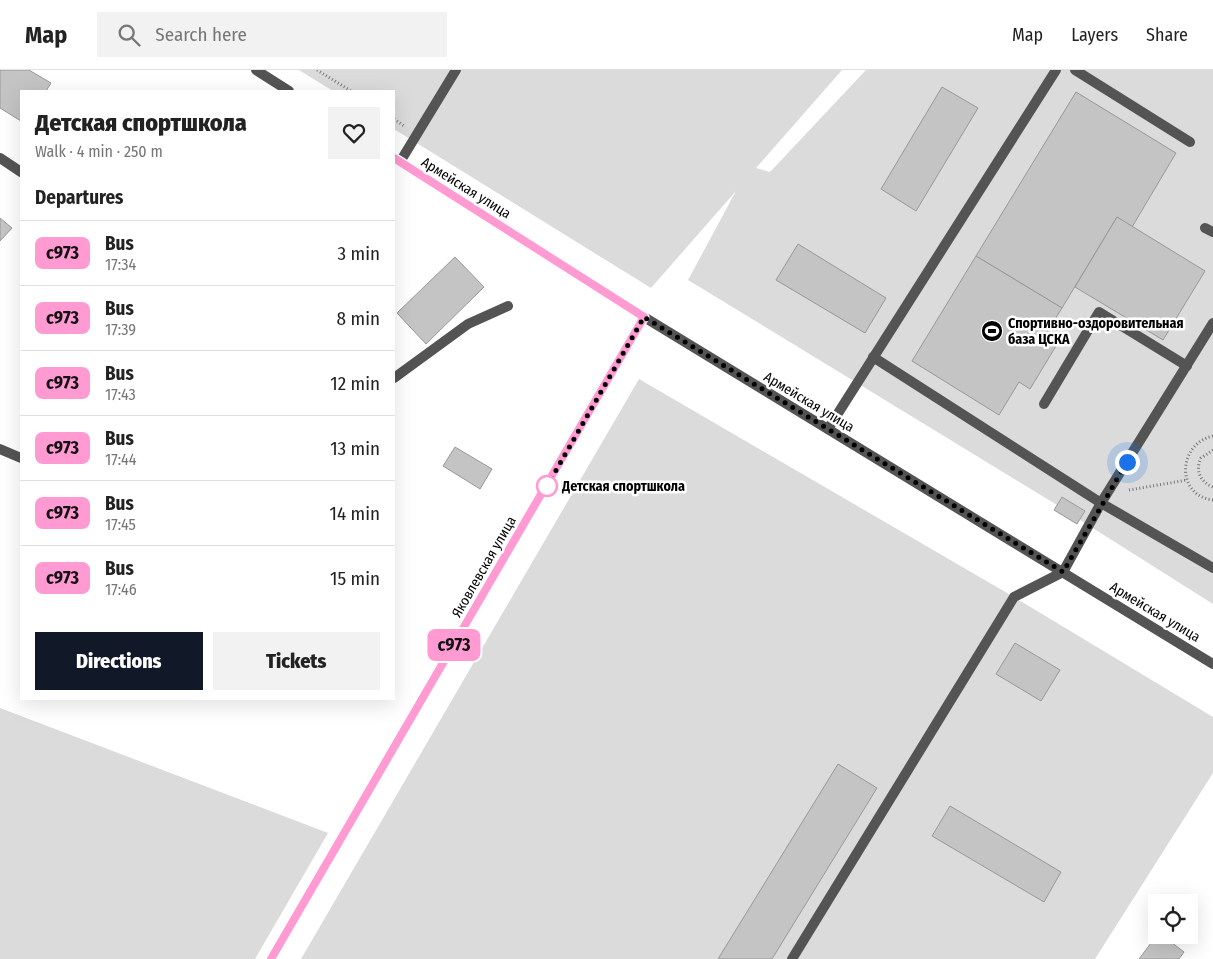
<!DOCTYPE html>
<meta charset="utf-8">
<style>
:root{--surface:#fff;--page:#f2f2f2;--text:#222;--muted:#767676;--line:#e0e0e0;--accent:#111827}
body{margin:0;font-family:"Fira Sans Condensed",sans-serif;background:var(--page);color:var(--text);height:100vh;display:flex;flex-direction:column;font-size:19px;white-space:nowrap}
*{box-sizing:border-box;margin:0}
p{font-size:16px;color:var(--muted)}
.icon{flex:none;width:28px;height:28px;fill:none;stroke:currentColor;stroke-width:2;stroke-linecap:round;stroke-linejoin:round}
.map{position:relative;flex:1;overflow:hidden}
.drawer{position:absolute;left:20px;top:20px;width:375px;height:610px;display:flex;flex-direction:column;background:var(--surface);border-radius:0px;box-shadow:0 5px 20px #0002}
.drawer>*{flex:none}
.badge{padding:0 10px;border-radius:8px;font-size:18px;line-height:32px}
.tools{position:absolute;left:1148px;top:824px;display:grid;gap:10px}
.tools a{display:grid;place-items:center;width:50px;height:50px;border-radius:0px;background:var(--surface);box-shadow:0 5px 20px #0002;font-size:25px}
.you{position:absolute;width:25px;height:25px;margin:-12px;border:4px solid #fff;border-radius:50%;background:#1a73e8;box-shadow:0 0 0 8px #1a73e833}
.map>.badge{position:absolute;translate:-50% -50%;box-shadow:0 0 0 2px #fff}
h2{padding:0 15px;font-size:19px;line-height:45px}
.round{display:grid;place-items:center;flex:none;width:52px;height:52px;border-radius:0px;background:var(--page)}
.overview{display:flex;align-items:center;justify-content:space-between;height:85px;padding:0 15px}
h1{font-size:24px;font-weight:800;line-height:38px}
.cta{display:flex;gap:10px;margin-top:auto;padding:10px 15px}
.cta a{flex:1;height:58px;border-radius:0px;background:var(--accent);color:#fff;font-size:20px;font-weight:800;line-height:58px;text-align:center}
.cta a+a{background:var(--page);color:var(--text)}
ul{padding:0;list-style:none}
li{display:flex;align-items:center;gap:15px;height:65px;padding:0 15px;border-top:1px solid var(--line)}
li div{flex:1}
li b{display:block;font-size:19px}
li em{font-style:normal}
li .badge{min-width:55px;font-weight:700;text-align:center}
header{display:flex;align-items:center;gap:30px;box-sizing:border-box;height:70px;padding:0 25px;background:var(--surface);border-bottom:1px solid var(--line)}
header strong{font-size:24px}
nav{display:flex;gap:28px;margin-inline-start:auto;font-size:18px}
.search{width:350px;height:45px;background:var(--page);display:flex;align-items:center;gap:12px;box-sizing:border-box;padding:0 18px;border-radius:0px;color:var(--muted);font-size:19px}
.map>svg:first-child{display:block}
</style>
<header>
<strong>Map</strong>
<div class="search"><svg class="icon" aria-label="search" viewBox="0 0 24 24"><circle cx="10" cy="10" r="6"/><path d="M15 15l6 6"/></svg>Search here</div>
<nav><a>Map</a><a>Layers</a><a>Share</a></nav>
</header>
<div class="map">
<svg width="1213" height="889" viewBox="0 0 1213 889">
<rect width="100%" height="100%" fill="#fff"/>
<g fill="#dbdbdb">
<polygon points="299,0 842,0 756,98 770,102 866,0 1213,0 1213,534 1080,450 1085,441 1062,427 1057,435 688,210 736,121 651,218 394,59 394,21 333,21"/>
<polygon points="639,309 1014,527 1213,647 1213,703 1095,889 301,889"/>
<polygon points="0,638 328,763 255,889 0,889"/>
</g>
<g fill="#c4c4c4" stroke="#989898">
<polygon points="0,0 29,0 51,13 46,21 21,21 21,51 0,38"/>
<polygon points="942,17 978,38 916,141 881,119"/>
<polygon points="1076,22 1176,83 1132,157 1117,147 1062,238 976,186"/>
<polygon points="1117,147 1205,201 1163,270 1075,217"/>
<polygon points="0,148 12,158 0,171"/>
<polygon points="798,174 886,228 865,263 776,210"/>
<polygon points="976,186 1062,238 1043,268 1056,276 1030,319 1019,312 999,345 912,291"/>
<polygon points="455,187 484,217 426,274 397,243"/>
<polygon points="455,377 492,399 480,419 443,396"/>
<polygon points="1062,427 1085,441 1077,454 1054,440"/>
<polygon points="1015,573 1060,600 1041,631 996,604"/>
<polygon points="838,694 877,718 772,889 718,889"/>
<polygon points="950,736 1061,802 1044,832 932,766"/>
<polygon points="1157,865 1162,865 1184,882 1179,889 1139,889"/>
</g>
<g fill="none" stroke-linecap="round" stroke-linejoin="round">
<g stroke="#767676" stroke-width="3" stroke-dasharray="1 2.5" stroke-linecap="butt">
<polyline points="317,0 351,21"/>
<polyline points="394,49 404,56"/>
<path d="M1213,366C1177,374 1176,426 1213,430"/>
<path d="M1213,380L1201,388C1195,400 1200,412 1213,417"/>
<polyline points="1129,420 1187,410"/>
</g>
<g stroke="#545454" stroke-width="10">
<polyline points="1075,0 1190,72"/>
<polyline points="1205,158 1213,162"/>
<polyline points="873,287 1101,433 1213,498"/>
<polyline points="1044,334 1099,242 1187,296"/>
<polyline points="828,359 1056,0"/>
<polyline points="792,889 1014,527 1063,502 1101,433 1213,253"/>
</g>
<g stroke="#545454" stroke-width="10">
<polyline points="0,88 21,102"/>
<polyline points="400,92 456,0"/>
<polyline points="644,247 1213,594"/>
<polyline points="394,308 468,254 508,236"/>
<polyline points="0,379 21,388"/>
</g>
<g stroke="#545454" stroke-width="10">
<polyline points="256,0 289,21"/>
<polyline points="271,889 644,247 394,88"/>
</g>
</g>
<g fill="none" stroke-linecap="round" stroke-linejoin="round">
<g stroke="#fff" stroke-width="11">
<polyline id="line" points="271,889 644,247 394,88"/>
</g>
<use href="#line" stroke="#ff9ad2" stroke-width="8"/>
<polyline stroke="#000" stroke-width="5" stroke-dasharray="0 9" points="547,416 644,247 1063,502 1127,392"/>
</g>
<defs>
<g id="stadium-disc" transform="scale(1.125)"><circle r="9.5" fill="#000" stroke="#fff"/><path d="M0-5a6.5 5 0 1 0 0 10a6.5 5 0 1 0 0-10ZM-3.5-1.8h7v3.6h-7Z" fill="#fff"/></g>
</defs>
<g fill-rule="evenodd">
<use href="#stadium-disc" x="992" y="261"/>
</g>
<circle fill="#fff" stroke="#ff9ad2" stroke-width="2.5" cx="547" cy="416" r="10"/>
<g text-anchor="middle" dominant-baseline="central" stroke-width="5" stroke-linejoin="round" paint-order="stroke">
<g font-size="14" fill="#000" stroke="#fff">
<text transform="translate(466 118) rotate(32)">Армейская улица</text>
<text transform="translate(809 332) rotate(31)">Армейская улица</text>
<text transform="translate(484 497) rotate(-60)">Яковлевская улица</text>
<text transform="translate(1155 542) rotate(31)">Армейская улица</text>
</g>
<g font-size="14" font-weight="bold" fill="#000" stroke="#fff" text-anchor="start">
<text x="1008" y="253">Спортивно-оздоровительная<tspan x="1008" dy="16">база ЦСКА</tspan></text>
</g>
<g font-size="14" font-weight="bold" fill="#000" stroke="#fff" text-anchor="start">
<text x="562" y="416">Детская спортшкола</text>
</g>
</g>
</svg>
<div class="tools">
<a><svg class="icon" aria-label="locate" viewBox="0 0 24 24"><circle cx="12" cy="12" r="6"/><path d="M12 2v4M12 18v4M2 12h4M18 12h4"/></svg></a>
</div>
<div class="you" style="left:1127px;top:392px"></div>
<b class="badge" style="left:454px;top:575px;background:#ff9ad2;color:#111">с973</b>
<section class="drawer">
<div class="overview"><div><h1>Детская спортшкола</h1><p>Walk · 4 min · 250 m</p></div><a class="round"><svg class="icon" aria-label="heart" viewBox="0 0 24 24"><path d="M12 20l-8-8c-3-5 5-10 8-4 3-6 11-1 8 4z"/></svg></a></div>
<h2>Departures</h2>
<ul>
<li><span class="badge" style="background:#ff9ad2;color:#111">с973</span><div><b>Bus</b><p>17:34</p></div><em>3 min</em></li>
<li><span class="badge" style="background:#ff9ad2;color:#111">с973</span><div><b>Bus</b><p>17:39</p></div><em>8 min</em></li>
<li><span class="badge" style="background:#ff9ad2;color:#111">с973</span><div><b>Bus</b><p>17:43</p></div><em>12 min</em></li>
<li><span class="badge" style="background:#ff9ad2;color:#111">с973</span><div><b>Bus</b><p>17:44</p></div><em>13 min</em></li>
<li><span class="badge" style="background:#ff9ad2;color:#111">с973</span><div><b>Bus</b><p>17:45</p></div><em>14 min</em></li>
<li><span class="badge" style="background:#ff9ad2;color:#111">с973</span><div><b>Bus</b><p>17:46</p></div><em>15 min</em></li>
</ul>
<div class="cta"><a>Directions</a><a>Tickets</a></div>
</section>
</div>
